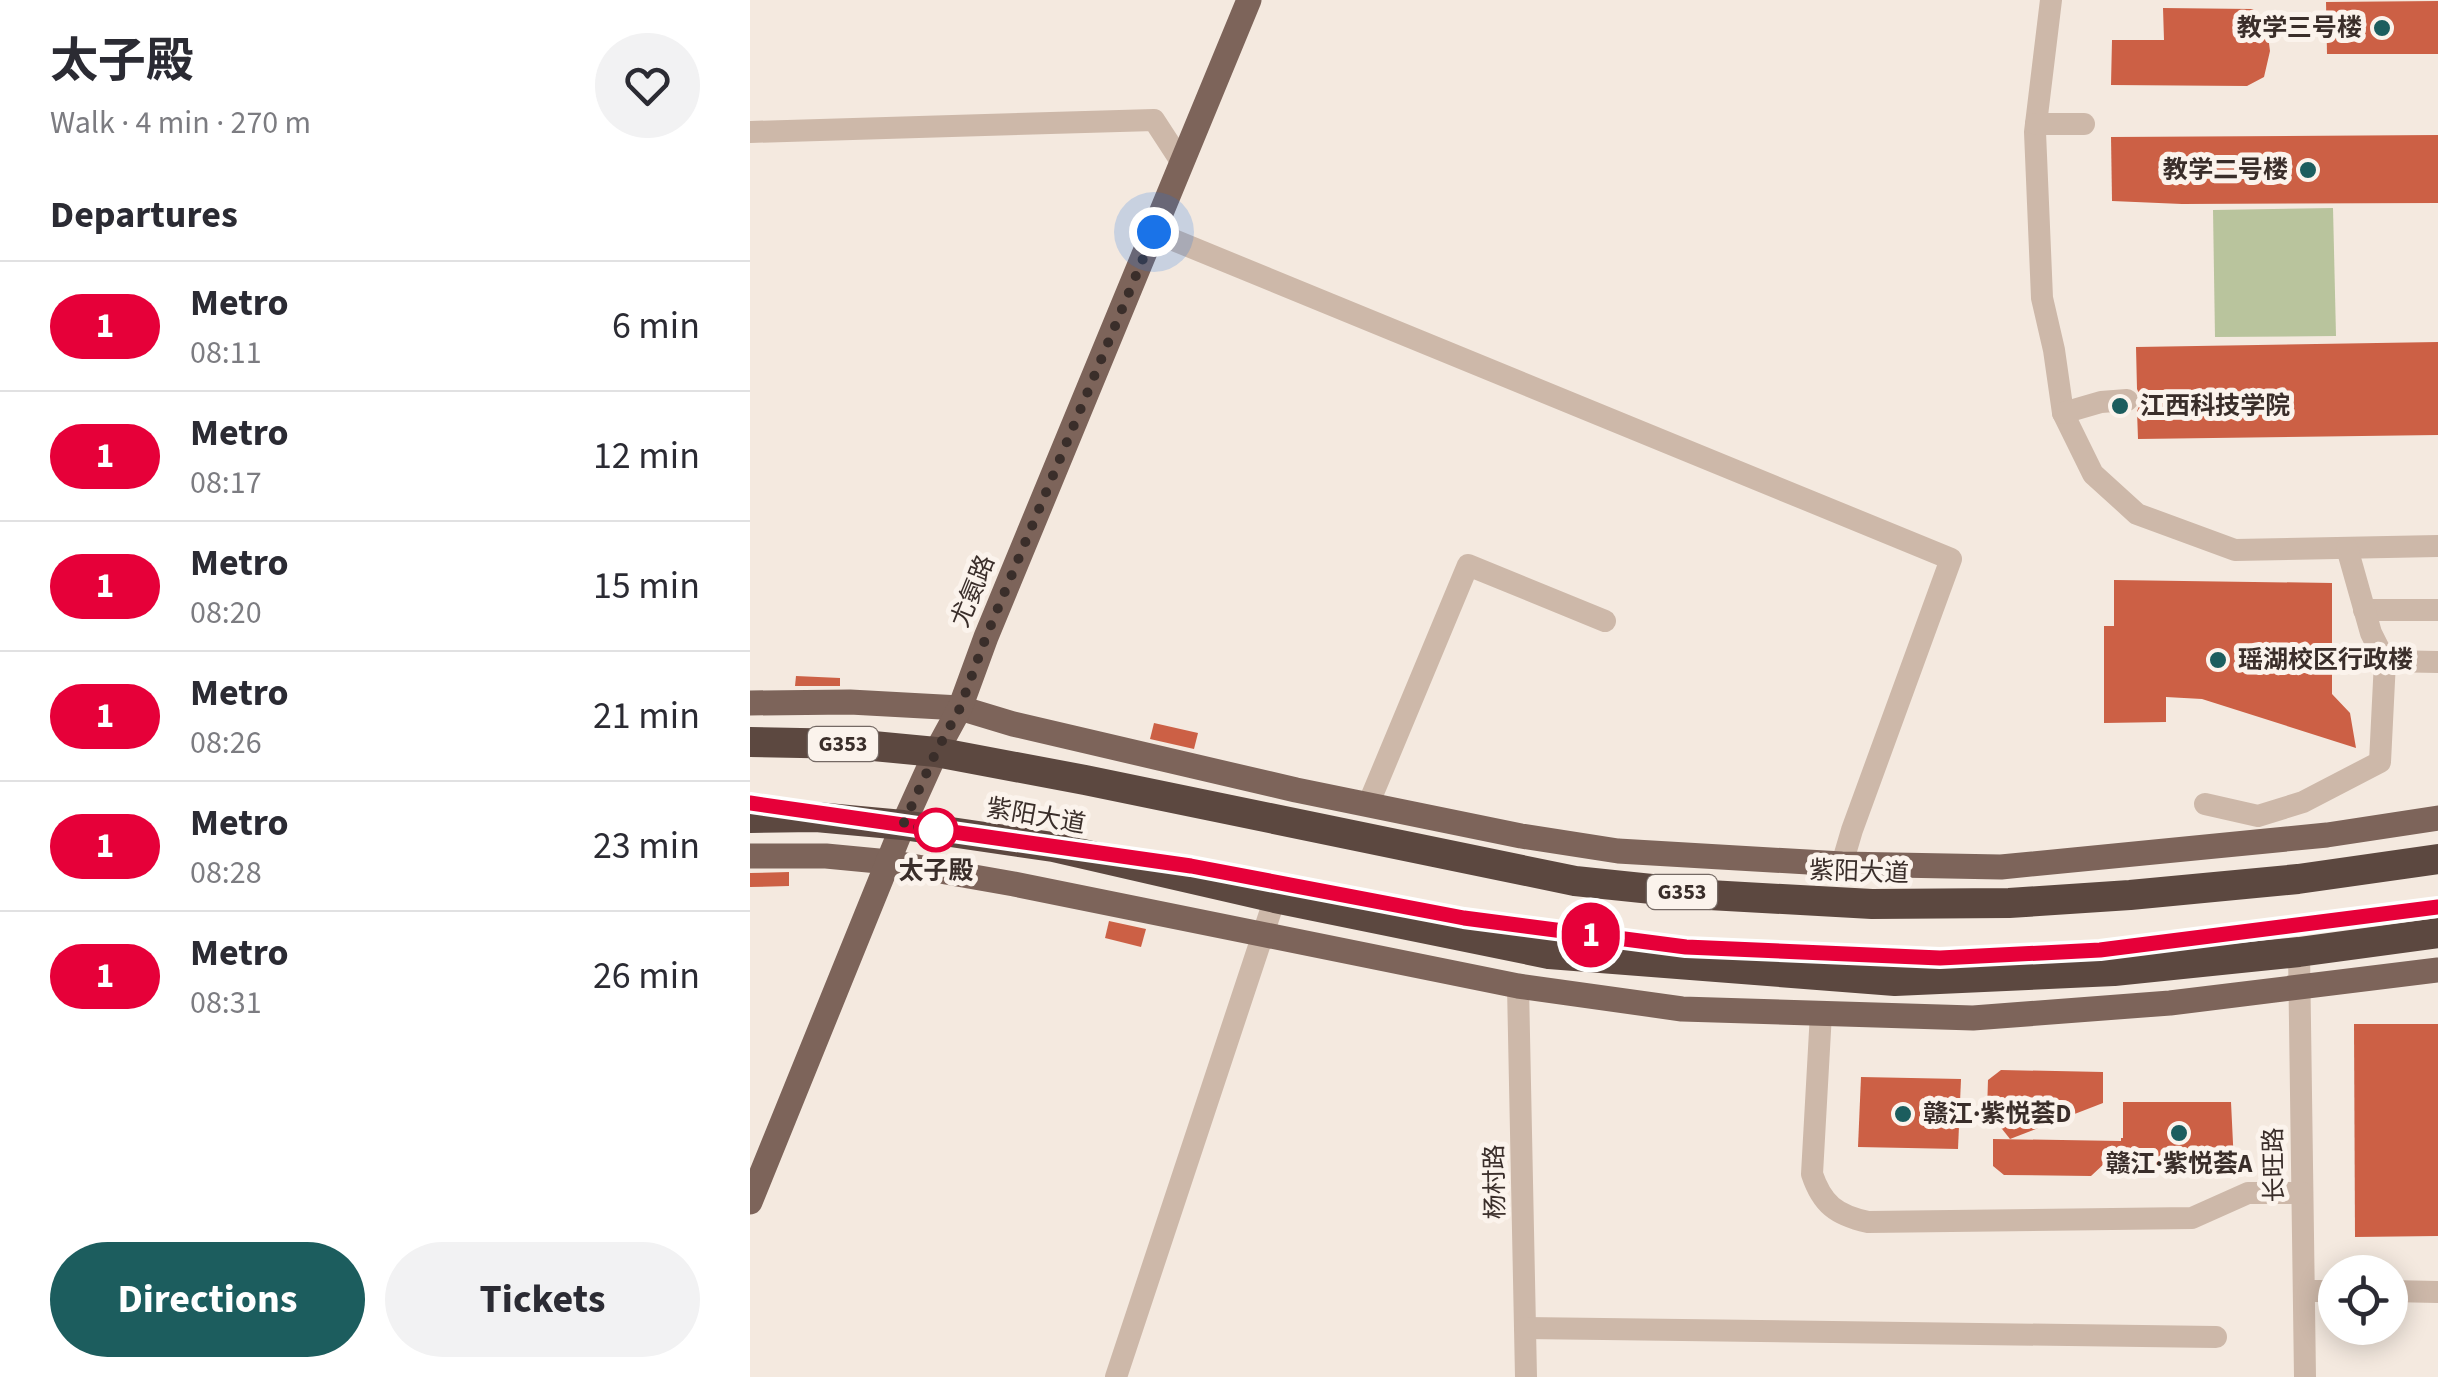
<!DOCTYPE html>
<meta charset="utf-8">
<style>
:root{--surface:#fff;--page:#f2f2f3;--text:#2b2b33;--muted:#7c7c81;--line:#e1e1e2;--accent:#1c5d5e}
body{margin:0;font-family:"Source Sans 3","Noto Sans SC",sans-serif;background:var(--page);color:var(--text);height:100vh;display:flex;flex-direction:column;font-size:38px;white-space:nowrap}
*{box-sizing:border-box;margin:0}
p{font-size:32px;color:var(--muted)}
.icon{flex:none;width:55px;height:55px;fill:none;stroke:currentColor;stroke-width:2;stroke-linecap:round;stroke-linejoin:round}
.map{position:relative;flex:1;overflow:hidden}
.sheet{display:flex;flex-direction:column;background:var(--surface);width:750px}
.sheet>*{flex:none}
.badge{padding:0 20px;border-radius:32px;font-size:35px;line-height:65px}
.buttons{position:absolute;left:1568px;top:1255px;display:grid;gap:20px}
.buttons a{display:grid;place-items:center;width:90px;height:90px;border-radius:50%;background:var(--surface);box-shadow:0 5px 25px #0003;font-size:50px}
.you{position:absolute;width:50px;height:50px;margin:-25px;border:8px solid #fff;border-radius:50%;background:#1a73e8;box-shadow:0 0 0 15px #1a73e833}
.map>.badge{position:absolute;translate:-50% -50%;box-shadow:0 0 0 5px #fff}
h2{padding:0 50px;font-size:38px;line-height:90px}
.round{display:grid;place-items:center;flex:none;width:105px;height:105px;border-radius:52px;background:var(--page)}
.headline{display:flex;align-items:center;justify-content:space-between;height:170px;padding:0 50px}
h1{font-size:48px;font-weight:700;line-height:75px}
.primary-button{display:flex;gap:20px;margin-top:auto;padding:20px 50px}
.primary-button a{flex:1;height:115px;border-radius:60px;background:var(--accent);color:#fff;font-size:40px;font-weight:700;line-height:115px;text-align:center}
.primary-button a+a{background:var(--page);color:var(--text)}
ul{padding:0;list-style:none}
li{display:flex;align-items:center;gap:30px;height:130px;padding:0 50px;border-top:2px solid var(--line)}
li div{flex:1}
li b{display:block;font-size:38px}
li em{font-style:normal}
li .badge{min-width:110px;font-weight:700;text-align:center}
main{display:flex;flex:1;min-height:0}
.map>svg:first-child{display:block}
</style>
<main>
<section class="sheet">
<div class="headline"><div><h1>太子殿</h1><p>Walk · 4 min · 270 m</p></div><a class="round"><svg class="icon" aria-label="heart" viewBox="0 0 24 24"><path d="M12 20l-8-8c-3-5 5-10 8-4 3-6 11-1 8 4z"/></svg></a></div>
<h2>Departures</h2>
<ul>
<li><span class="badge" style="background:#e60039;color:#fff">1</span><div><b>Metro</b><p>08:11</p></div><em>6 min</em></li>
<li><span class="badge" style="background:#e60039;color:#fff">1</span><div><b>Metro</b><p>08:17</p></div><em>12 min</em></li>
<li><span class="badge" style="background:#e60039;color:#fff">1</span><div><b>Metro</b><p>08:20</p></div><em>15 min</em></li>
<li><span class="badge" style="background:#e60039;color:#fff">1</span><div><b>Metro</b><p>08:26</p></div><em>21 min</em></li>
<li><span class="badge" style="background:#e60039;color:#fff">1</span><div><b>Metro</b><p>08:28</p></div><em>23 min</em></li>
<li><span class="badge" style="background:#e60039;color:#fff">1</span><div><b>Metro</b><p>08:31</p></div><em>26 min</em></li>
</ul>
<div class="primary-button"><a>Directions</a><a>Tickets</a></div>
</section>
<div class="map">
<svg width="1688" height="1377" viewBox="0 0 1688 1377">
<rect width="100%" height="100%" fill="#f4e9df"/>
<polygon fill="#b9c49d" points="1583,208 1586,336 1465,337 1463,210"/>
<g fill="#cc6045">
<polygon points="1688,1 1688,54 1577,54 1576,2"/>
<polygon points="1413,8 1502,9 1509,13 1517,28 1520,51 1514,77 1497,86 1361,85 1362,40 1414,40"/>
<polygon points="1688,135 1688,203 1432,204 1362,201 1361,137"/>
<polygon points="1688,342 1688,435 1388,439 1387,411 1392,400 1387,389 1386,347"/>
<polygon points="1364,580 1582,583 1582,694 1600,713 1606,748 1452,699 1416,697 1416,722 1354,723 1354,626 1364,626"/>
<polygon points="46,676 90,678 90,686 45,686"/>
<polygon points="404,723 448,733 444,749 400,739"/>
<polygon points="39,872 39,886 0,887 0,873"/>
<polygon points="359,921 396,929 391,947 355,938"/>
<polygon points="1604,1024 1688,1024 1688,1236 1605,1237"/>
<polygon points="1251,1070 1353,1072 1353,1103 1260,1139 1237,1110 1238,1080"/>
<polygon points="1111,1077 1211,1079 1208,1149 1108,1147"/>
<polygon points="1373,1102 1481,1102 1484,1164 1371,1165 1371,1148 1341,1176 1254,1175 1243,1166 1243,1139 1371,1141 1371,1138 1373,1138"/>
</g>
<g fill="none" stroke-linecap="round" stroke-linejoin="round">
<g stroke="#cdb8a9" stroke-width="22">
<polyline points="1301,0 1285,132 1292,298 1304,350 1313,413 1343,474 1387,514 1485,550 1688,546"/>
<polyline points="1286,124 1334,124"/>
<polyline points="0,132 404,120 432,163"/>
<polyline points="404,232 1201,559 1102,830 1092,864"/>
<polyline points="1313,413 1351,402 1377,400"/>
<polyline points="1614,610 1688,610"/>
<polyline points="1635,661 1688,662"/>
<polyline points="1455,804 1508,816 1553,802 1630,762 1635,661 1621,633 1597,548"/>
<polyline points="618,805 718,565 855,621"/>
<polyline points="1549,952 1555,1377"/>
<polyline points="768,986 776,1377"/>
<path d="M1071,1013L1062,1174C1072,1204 1086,1215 1118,1222L1442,1218L1498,1193H1552"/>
<polyline points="1554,1291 1585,1291"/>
<polyline points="1640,1291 1688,1292"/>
<polyline points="775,1328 1466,1337"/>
<polyline points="366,1377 525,898"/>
</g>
<g stroke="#7d645a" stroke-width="25">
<polyline points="0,703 100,702 210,708 263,724 546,790 771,836 868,851 1092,864 1251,867 1577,835 1688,818"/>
<polyline points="0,856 76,856 139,862 264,884 768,986 932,1009 1223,1018 1420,1003 1688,970"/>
<polyline points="0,1202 153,825 186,752 210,708 236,637 499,0"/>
</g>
<g stroke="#5c4840" stroke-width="30">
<polyline points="0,742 102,744 186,752 335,780 825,881 959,895 1122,904 1259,903 1380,895 1548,879 1688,859"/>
<polyline points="0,818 66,817 153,825 303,847 525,898 799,954 1145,981 1364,971 1549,952 1688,933"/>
</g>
</g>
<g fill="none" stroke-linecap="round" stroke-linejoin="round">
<g stroke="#fff" stroke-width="22">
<polyline id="line" points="0,803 441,866 714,918 936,947 1190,958 1350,950 1688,907"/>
</g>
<use href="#line" stroke="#e60039" stroke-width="15"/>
<polyline stroke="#3a2e2a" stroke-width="10" stroke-dasharray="0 18" points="186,830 153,825 186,752 210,708 236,637 404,232"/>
</g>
<g fill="#1c5d5e" stroke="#fbf3ec" stroke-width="4">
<circle cx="1632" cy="28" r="10"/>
<circle cx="1558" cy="170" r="10"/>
<circle cx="1370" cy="406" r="10"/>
<circle cx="1468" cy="660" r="10"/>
<circle cx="1153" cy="1114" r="10"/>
<circle cx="1429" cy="1133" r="10"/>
</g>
<circle fill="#fff" stroke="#e60039" stroke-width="5" cx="186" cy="830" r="20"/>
<g text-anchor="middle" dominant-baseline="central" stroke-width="10" stroke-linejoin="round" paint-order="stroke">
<g fill="#fbf3ec" stroke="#746964" stroke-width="2.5">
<rect x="58" y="727" width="70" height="34" rx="8"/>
<rect x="897" y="875" width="70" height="34" rx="8"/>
</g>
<g font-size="22" font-weight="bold" fill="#3a2e2a">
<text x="93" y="744">G353</text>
<text x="932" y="892">G353</text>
</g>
<g font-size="25" font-weight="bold" fill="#3a2e2a" stroke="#fbf3ec" text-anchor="start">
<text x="1612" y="28" text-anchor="end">教学三号楼</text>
<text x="1538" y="170" text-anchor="end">教学二号楼</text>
<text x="1390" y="406">江西科技学院</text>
<text x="1488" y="660">瑶湖校区行政楼</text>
<text x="1173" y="1114">赣江·紫悦荟D</text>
<text x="1429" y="1164" text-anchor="middle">赣江·紫悦荟A</text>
</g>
<g font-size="25" fill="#3a2e2a" stroke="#fbf3ec">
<text transform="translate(223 591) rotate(-68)">尤氨路</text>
<text transform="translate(286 816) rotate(10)">紫阳大道</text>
<text transform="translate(1109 872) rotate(2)">紫阳大道</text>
<text transform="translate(1524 1165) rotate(-91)">长旺路</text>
<text transform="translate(745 1182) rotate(-91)">杨村路</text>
</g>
<g font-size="25" font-weight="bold" fill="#3a2e2a" stroke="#fbf3ec">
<text x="186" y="871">太子殿</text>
</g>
</g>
</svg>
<div class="buttons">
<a><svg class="icon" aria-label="locate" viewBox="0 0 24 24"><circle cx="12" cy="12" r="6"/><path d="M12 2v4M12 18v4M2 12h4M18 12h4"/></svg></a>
</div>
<div class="you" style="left:404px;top:232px"></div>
<b class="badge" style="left:841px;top:935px;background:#e60039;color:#fff">1</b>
</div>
</main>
